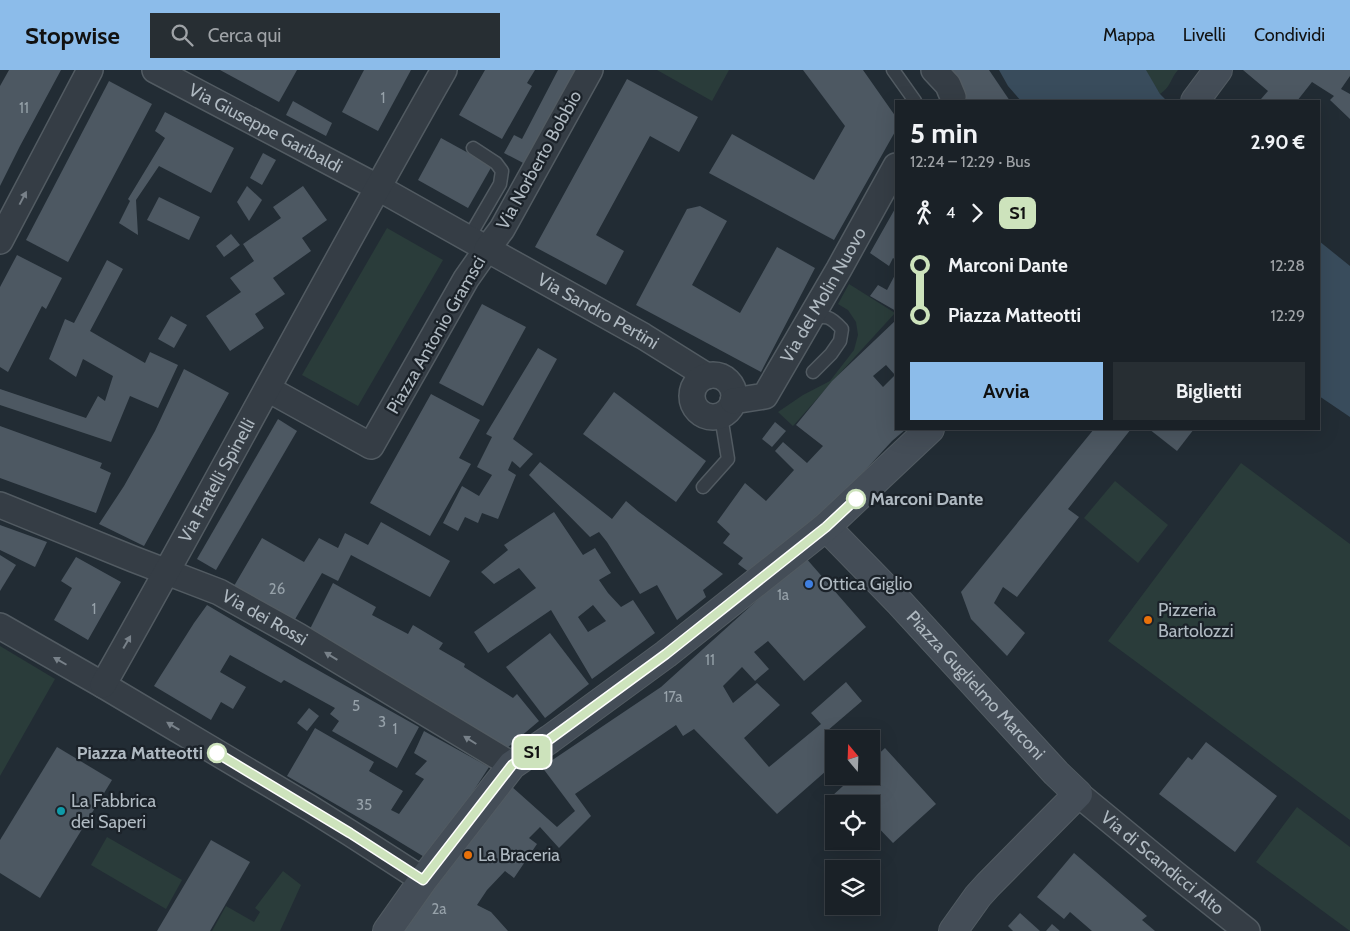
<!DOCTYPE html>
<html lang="it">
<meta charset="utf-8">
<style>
:root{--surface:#1a2127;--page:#272e33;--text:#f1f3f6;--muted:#9fa3a7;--line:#383e44;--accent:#8cbcea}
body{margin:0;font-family:Cabin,sans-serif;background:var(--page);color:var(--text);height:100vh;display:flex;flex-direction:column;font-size:19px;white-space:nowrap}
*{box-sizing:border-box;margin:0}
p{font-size:16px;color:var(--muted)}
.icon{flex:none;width:28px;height:28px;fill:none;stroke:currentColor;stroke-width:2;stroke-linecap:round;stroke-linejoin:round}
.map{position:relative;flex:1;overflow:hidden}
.details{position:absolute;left:895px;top:30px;width:425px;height:330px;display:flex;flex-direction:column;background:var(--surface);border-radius:0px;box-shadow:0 5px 20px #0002,0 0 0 1px var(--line)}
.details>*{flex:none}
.badge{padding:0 10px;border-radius:8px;font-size:18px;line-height:32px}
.needle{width:32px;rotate:341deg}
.fabs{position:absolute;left:825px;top:660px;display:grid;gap:10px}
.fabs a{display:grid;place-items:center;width:55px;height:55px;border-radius:0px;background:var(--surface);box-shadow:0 5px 20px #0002,0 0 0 1px var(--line);font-size:25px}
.map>.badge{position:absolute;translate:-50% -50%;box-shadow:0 0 0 2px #fff}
.legs{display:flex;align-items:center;gap:8px;height:55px;padding:0 15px;font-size:16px}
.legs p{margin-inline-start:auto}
.head{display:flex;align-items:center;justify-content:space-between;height:85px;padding:0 15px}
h1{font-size:28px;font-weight:800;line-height:38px}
.cta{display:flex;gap:10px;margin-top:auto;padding:10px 15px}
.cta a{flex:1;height:58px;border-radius:0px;background:var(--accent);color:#111;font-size:20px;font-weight:800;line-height:58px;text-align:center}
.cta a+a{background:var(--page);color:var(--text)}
ul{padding:0 15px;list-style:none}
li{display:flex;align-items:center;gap:18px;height:50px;font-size:19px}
li i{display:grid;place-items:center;width:8px;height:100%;margin:0 6px;background:currentColor}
li i::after{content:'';width:12px;height:12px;margin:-6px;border:4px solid;border-radius:50%;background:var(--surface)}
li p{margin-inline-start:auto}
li:first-child i{background:linear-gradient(#0000 50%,currentColor 0)}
li:last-child i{background:linear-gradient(currentColor 50%,#0000 0)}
header{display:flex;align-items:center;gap:30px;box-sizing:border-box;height:70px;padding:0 25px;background:var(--accent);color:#111}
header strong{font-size:24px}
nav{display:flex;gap:28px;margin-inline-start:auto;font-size:18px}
.search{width:350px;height:45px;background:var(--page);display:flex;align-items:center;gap:12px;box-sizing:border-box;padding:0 18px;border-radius:0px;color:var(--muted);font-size:19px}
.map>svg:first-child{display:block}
</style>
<header>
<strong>Stopwise</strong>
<div class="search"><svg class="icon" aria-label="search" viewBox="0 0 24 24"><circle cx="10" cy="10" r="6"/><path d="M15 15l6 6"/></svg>Cerca qui</div>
<nav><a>Mappa</a><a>Livelli</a><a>Condividi</a></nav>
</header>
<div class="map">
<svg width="1350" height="861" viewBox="0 0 1350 861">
<rect width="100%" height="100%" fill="#222c34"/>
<g fill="#2a3c3a">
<polygon points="657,0 729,0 712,31"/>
<path d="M1145,0H1178C1170,9 1171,17 1160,24Z"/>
<polygon points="387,158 443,190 358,336 302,305"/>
<polygon points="849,214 895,243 832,312 793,356 778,342 803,325 830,311 854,280 858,265 856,252 848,240 838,234"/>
<polygon points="1241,393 1350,474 1350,750 1108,571"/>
<polygon points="1115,411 1168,455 1138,493 1084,448"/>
<polygon points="0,576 55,609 0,706"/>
<polygon points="1297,737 1350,777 1350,861 1256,792"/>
<polygon points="107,767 182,810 166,839 91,795"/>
<polygon points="283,801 301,815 280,861 212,861 226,836 254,852 260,842 255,838"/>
</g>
<g fill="#394c5c">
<polygon points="999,0 1146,0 1160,24 1167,31 1021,31 1008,16"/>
<polygon points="1319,171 1350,196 1350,347 1319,326"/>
</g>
<g fill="#4d5862" fill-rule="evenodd">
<polygon points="9,0 61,0 20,76 0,116 0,16"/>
<polygon points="220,0 297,0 279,32"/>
<polygon points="364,0 411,0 378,61 342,42"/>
<polygon points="485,0 535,0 527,13 532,16 502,69 459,45"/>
<polygon points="558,0 577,0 527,95 504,83 514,65 522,69"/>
<polygon points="803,0 863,0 896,47 896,60 834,170 709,103 732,64 814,110 845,56"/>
<polygon points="947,0 989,0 1010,31 968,31"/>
<polygon points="1243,0 1350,0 1350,6 1341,19 1350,24 1350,49 1330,30 1334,26 1312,12 1297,31 1264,31 1261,29 1268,21"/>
<polygon points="627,9 698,47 679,82 650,66 596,165 624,181 606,215 535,177"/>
<polygon points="109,11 152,34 68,192 26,170"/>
<polygon points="293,31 332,53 326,66 286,45"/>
<polygon points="165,42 234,78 211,123 159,96 136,130 138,165 119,153 130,131 128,129 165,68 155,61"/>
<polygon points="441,68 492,96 468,138 418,110"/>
<polygon points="263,83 276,90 262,115 250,108"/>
<polygon points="247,116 262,130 249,151 237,132"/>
<polygon points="303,116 327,150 302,168 311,181 273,208 285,224 255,244 264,258 230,281 206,246 241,222 230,208 254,191 243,174 281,148 273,137"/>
<polygon points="159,127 200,147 189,170 147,150"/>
<polygon points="700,136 727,151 692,215 740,243 777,177 815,198 761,302 636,235 687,139"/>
<polygon points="896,137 896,190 893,188 889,196 870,183"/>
<polygon points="231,164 240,175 224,187 216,176"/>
<polygon points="17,185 62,208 46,239 42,236 8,302 0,297 0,217"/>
<polygon points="107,190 123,199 90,261 145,293 150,282 178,295 158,338 130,326 111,372 0,335 0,319 86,348 98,326 105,331 113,306 83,289 76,307 49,289 65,249 74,253"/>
<polygon points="896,203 896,241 870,226 878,215 887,220"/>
<polygon points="482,234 526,257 483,336 439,313"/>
<polygon points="171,246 187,255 174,278 158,269"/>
<path d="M896,250V359H906L892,371L835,433L753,505L738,494L743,488L723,473L730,464L717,452L745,413L766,431L794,400L775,381L783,372L807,393L823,376L796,355L832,311ZM886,295L895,305L883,317L873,306Z"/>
<polygon points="538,278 557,289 513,369 533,384 520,398 512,391 508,400 516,405 498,449 482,443 478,453 465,447 458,461 443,453 462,416 479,426 492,405 477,397 492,367 486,364"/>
<polygon points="184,299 229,323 144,476 99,454 124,416 155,361"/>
<polygon points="614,322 706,391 676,432 583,364"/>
<polygon points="431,324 480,350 459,388 471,394 430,466 370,433"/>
<polygon points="278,349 297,361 216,500 197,489"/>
<polygon points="775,352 786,361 772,377 762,369"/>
<polygon points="0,356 102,393 100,398 111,403 96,443 0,408"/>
<polygon points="1094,359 1131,359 1068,439 1079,447 1017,527 1003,517 994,533 1025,563 1007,586 971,549 961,522"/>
<polygon points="1149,359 1194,359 1177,381"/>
<polygon points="540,392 612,449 626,431 639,442 723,504 703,520 706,527 677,550 657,515 640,524 607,472 599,462 590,467 529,405"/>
<path d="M554,442L583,485L595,478L611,503L599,510L608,523L621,537L633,530L655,563L592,609L551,540L488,583L474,562L536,518L519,498L494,514L481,502L508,480L504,475ZM593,535L606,551L588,562L578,547Z"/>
<polygon points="381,452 450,491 430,527 351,485 338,511 322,503 294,551 234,516 262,468 304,492 319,468 338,478 345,463 368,475"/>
<polygon points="0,455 47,472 35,497 0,480"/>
<polygon points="0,485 16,495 0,521"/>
<polygon points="76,487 121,512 88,570 54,550 72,518 61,511"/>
<polygon points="805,487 866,557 804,611 768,571 754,582 769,599 755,611 742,597 723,616 733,633 757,613 780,635 744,668 769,697 821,654 811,643 846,612 862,631 827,661 834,669 834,694 777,744 694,659 683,666 676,655 575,724 591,746 559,778 540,757 529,768 537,774 514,808 505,801 487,820 477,835 491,842 508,861 402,861 452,796 511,716 557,757 575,741 542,697 661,617"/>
<polygon points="333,513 376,537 372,545 408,564 413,555 443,573 439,579 465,594 464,597 513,628 517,624 539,651 506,679 310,559"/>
<polygon points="207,535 300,590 419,657 397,698 332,661 339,651 330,644 335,638 284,610 281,613 230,585 220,602 246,617 233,639 221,632 211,650 154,616 194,553"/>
<polygon points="550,563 589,614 545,648 506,597"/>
<polygon points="309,638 319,646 307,661 297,653"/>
<polygon points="315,658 374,692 369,701 403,721 391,740 399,744 424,709 415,704 427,691 414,683 424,661 489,697 463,737 426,788 380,760 287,706"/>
<polygon points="1206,672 1277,726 1235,782 1159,724 1188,687 1192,690"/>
<polygon points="57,677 112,710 40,828 0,803 0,770"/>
<polygon points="885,678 936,734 893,773 871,750 871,734 839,734 832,726 854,706 871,706 871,691"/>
<polygon points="211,770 250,792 210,861 157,861"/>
<polygon points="1074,783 1147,846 1142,850 1155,861 1092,861 1070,842 1064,849 1037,827"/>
<polygon points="1020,843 1040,861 1013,861 1008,856"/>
<polygon points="1052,854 1060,861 1046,861"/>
</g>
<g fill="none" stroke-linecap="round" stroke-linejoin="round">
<g stroke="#525b62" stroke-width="15">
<g id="lane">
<polyline points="893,0 915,31"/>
<polyline points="468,169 500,114 502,101 496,93 473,78"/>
<path d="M809,249C827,245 830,246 842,259L840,271L831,284L813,302"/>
<polyline points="703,417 728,389 721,346"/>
</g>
</g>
<g stroke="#525b62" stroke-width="28">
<g id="street">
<path id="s1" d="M155,0L377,117L487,179L466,209L371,376L268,319"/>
<path id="s2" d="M590,0L502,159L487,179L643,266L707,306"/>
<polyline points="934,0 948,15 953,27"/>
<polyline points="0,171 90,0"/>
<circle cx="713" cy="326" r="21"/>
<path id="s3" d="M733,331L765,326L839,199L896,96"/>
<path id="s4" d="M0,435L133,489L219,522L298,566L512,695"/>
<polyline points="0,556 103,615 310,738 350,763 423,810"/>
<path id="s5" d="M103,615C219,411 328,203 444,0"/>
<path id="s6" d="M1078,724L1174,803L1247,861"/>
</g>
</g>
<g stroke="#525b62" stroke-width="30">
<g id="secondary">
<polyline points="1195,31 1218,0"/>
<path id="s7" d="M826,457L900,533L1056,703L1078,724L988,815L978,826L953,861"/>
<polyline points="387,861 423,810 512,695 550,669 666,584 826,457 930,359"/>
</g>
</g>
<use href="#lane" stroke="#353d45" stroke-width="12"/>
<use href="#street" stroke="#353d45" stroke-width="25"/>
<use href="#secondary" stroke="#444d57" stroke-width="28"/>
</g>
<defs><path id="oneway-solid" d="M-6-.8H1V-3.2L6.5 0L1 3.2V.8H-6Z" transform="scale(1.25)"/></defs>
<g fill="#788189">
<use href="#oneway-solid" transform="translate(23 128) rotate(-62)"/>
<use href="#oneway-solid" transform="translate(127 572) rotate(-60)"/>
<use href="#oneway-solid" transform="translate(331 586) rotate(-149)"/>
<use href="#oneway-solid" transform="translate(60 591) rotate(-150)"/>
<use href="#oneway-solid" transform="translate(173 656) rotate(-149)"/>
<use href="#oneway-solid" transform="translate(470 670) rotate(-148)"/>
</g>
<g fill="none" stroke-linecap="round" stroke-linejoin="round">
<g stroke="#fff" stroke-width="11">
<polyline id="line-1" points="217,683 350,763 423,810 512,695 550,669 666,584 826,457 856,429"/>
</g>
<use href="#line-1" stroke="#cde3bc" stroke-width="8"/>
</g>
<g fill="#fff" stroke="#cde3bc" stroke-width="2.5">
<circle cx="856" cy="429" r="9"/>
<circle cx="217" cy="683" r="9"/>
</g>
<circle fill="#3f7fe0" stroke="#1b2229" stroke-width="2" cx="809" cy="514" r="5"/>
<g fill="#e8710a" stroke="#1b2229" stroke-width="2">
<circle cx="1148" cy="550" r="5"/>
<circle cx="468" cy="785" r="5"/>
</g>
<circle fill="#0f9aa8" stroke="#1b2229" stroke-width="2" cx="61" cy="741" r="5"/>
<g text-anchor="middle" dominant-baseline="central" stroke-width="4.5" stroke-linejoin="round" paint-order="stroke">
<g font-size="15" fill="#96a1a9">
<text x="383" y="28">1</text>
<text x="24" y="38">11</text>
<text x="277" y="519">26</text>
<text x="783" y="525">1a</text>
<text x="94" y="539">1</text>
<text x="710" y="590">11</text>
<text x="673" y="627">17a</text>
<text x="356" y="636">5</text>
<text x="382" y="652">3</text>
<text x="395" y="659">1</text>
<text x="364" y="735">35</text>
<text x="439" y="839">2a</text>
</g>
<g font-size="18" fill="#afb9c1" stroke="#1b2229">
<text stroke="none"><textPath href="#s1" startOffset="125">Via Giuseppe Garibaldi</textPath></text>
<text transform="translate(539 90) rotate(-61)">Via Norberto Bobbio</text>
<text stroke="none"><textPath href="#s3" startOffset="149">Via del Molin Nuovo</textPath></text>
<text stroke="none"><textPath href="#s2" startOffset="334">Via Sandro Pertini</textPath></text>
<text transform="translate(436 265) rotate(-60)">Piazza Antonio Gramsci</text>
<text stroke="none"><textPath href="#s5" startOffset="234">Via Fratelli Spinelli</textPath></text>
<text stroke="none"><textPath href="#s4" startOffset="288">Via dei Rossi</textPath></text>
<text stroke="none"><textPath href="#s7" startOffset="218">Piazza Guglielmo Marconi</textPath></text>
<text stroke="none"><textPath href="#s6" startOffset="109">Via di Scandicci Alto</textPath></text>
</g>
<g font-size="18" font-weight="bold" fill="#afb9c1" stroke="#1b2229" text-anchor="start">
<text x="870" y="429">Marconi Dante</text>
<text x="203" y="683" text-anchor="end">Piazza Matteotti</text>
</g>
<g font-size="18" fill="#afb9c1" stroke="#1b2229" text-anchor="start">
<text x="819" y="514">Ottica Giglio</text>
<text x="1158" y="540">Pizzeria<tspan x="1158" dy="21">Bartolozzi</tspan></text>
<text x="71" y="731">La Fabbrica<tspan x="71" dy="21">dei Saperi</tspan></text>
<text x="478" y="785">La Braceria</text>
</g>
</g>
</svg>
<div class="fabs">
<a><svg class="needle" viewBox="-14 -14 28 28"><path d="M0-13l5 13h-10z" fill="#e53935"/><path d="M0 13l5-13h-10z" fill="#9fa3a7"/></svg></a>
<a><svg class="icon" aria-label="locate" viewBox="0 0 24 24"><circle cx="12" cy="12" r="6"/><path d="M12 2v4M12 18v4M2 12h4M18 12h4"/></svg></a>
<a><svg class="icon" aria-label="layers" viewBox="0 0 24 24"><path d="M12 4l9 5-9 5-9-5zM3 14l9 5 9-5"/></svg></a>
</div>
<b class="badge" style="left:532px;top:682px;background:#cde3bc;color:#111">S1</b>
<section class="details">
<div class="head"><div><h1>5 min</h1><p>12:24 – 12:29 · Bus</p></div><b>2.90 €</b></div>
<div class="legs"><svg class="icon" aria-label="walk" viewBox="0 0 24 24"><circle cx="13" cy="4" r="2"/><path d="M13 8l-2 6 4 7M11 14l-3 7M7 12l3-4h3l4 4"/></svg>4<svg class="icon" aria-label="forward" viewBox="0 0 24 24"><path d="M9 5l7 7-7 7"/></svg><b class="badge" style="background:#cde3bc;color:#111">S1</b></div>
<ul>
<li><i style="color:#cde3bc"></i><b>Marconi Dante</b><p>12:28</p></li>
<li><i style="color:#cde3bc"></i><b>Piazza Matteotti</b><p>12:29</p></li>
</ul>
<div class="cta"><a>Avvia</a><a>Biglietti</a></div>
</section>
</div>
